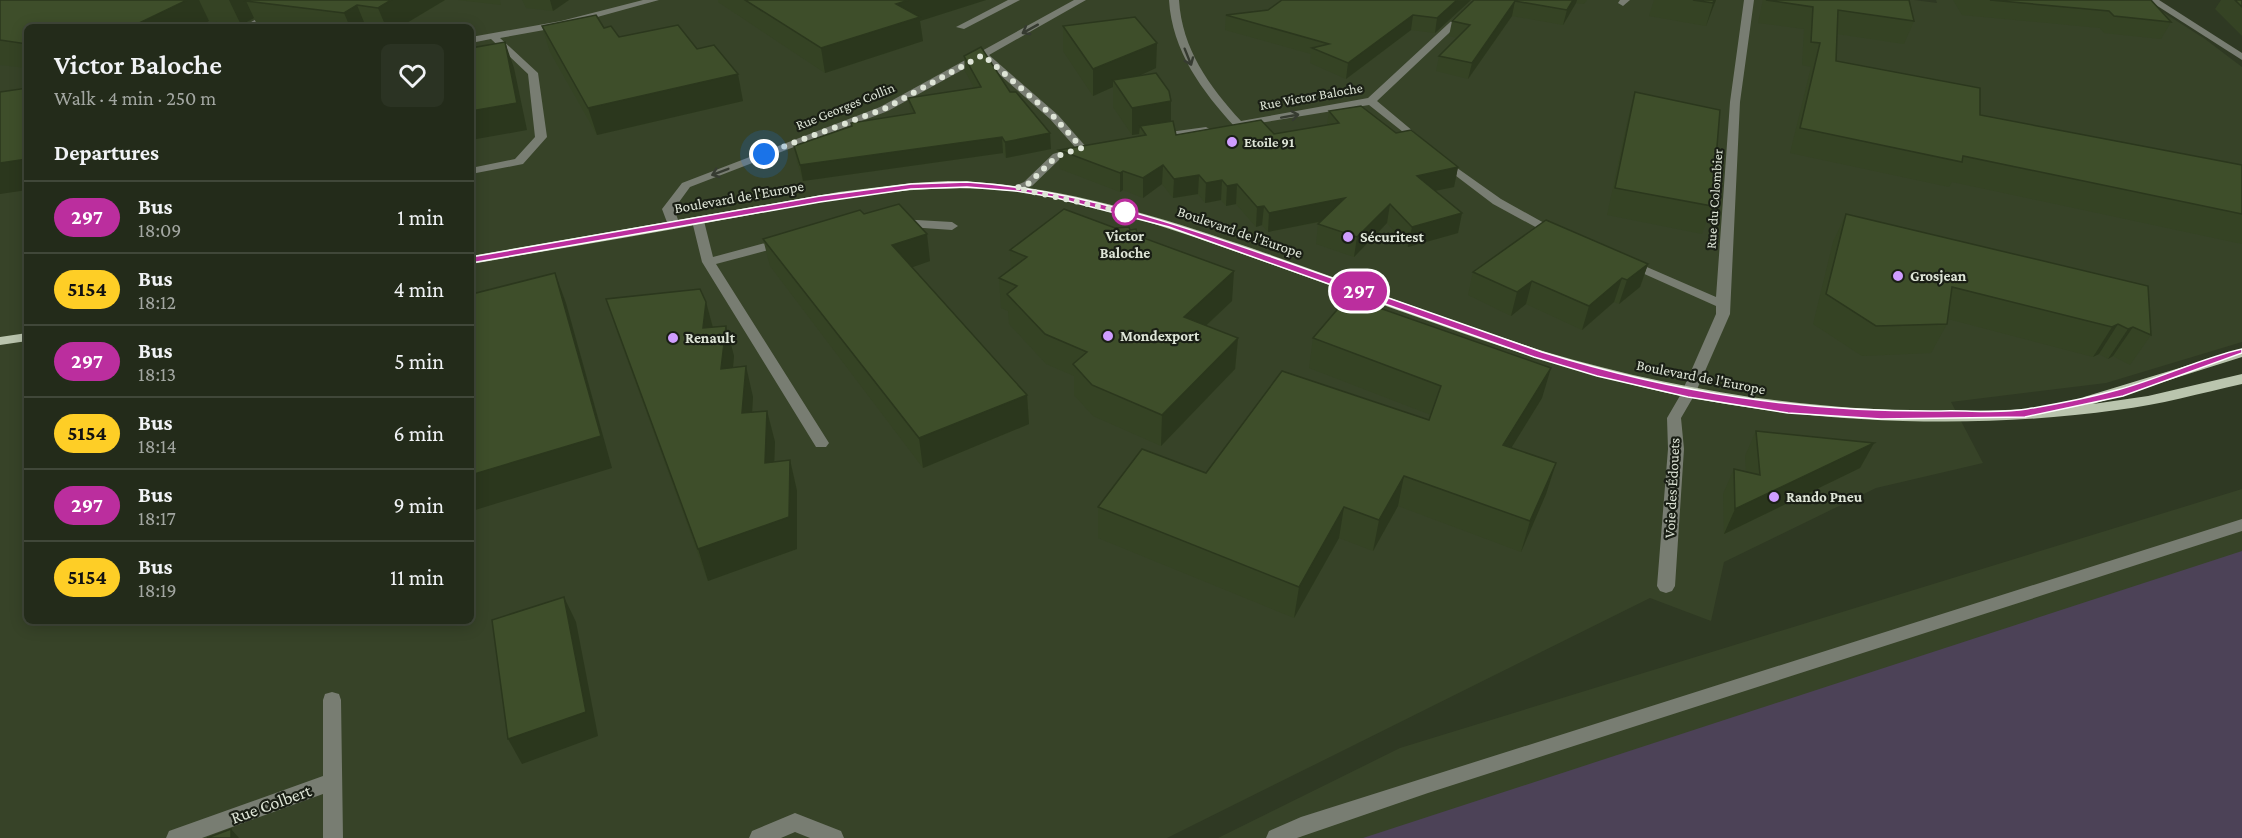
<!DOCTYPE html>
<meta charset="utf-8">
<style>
:root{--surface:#232b1a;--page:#2b3323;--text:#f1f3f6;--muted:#a3a7a2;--line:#404739}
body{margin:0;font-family:"Crimson Pro",serif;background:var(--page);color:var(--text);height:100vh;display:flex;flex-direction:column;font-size:22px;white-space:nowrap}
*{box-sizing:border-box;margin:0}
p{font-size:20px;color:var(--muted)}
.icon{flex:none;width:33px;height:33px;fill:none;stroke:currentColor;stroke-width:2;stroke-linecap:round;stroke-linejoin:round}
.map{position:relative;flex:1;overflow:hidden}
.drawer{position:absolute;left:24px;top:24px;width:450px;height:600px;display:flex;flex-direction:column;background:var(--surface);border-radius:9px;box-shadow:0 3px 15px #0003,0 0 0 2px var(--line)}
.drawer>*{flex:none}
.badge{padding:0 12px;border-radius:20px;font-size:21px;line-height:39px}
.you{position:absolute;width:30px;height:30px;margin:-15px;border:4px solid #fff;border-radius:50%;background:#1a73e8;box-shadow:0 0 0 9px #1a73e833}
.map>.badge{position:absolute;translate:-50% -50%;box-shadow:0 0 0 3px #fff}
h2{padding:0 30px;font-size:22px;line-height:54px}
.round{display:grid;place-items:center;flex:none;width:63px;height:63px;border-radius:9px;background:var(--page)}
.overview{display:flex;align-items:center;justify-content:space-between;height:102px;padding:0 30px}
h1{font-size:28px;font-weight:600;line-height:45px}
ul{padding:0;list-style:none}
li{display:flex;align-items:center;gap:18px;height:72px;padding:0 30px;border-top:2px solid var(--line)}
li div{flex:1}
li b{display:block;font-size:22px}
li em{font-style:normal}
li .badge{min-width:66px;font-weight:700;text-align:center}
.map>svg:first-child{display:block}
</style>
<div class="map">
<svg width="2242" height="838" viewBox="0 0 2242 838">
<rect width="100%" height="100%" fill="#2f3923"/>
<g fill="#374328" fill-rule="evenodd">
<path d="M0,0H1914L1937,3L1936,0H2144L2205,39L2242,67V342L2106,383L1951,402L1983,463L1876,488L1724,562L1711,621L1650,598L1167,838H0ZM27,27H471V621H27Z"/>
<polygon points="2242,489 2242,838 1218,838 1400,748"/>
</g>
<polygon fill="#4c4257" points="2242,551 2242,838 1363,838"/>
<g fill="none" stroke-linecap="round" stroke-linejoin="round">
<g fill="#787d72" fill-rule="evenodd">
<polygon points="291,0 303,0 254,27 242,27"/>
<polygon points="643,0 659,0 561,27 500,38 538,73 547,137 523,164 471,174 471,168 515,159 535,137 528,74 491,39 471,43 471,37 561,21"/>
<polygon points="1008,0 1020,0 964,29 956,27"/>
<polygon points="1074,0 1086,0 989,55 1058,115 1088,149 1061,158 1032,186 1016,192 1010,188 1024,182 1053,154 1075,147 1050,119 982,59 888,111 690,187 674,209 680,225 674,229 668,225 662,209 682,183 880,107"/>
<path d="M1169,0H1179C1182,49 1209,86 1241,121L1368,98L1474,0H1484L1377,101L1426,142L1428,144L1422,147L1369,105L1235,127C1202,91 1172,51 1169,0Z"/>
<polygon points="1620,0 1630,0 1623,6 1618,3"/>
<polygon points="1744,0 1754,0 1740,102 1730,314 1695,394 1681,418 1684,449 1675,586 1672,591 1666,593 1660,591 1657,586 1668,449 1667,418 1681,394 1716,314 1716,306 1622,264 1628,260 1633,261 1716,297 1730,102"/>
<polygon points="2148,0 2159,0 2242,53 2242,60"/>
<polygon points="1206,127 1211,130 1210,132 1155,140 1149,137 1155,134"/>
<polygon points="1443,158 1501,199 1562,233 1560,236 1552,236 1493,204 1439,163 1437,161"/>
<polygon points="698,217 704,221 713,257 784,238 790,242 788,245 716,264 829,443 826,447 816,447 702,262 692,221"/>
<polygon points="899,219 952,222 958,226 952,230 895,226 895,220"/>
<polygon points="2242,519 2242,531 1428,793 1297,838 1266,838 1269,831 1301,817"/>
<polygon points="332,692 339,694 341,700 343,838 323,838 323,794 202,838 166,838 169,831 323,776 323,700 325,694"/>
<polygon points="795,813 841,831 844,838 810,838 795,832 781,838 749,838 752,831"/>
</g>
<g fill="#bac5ae" fill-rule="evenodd">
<path d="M948,181C1055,183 1154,215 1254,249C1351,283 1448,320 1546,352C1722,404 1905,423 2087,404L2082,400L2084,397L2242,349V357L2093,404L2148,396L2242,374V384C2201,393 2160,405 2117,410C1967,431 1793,423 1646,388C1575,371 1506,349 1437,324C1368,300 1300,274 1231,250C1163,226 1093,202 1021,192C920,179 821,202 722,220C639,236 555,249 471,264V256L839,192L912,183Z"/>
<polygon points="27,333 27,341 0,345 0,337"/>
</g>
</g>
<g fill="#354324">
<polygon points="0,0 445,0 400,27 258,27 254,18 241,25 209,21 27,27 27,68 0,65"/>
<polygon points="458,0 500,0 501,5"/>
<polygon points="522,0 569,0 553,11 526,8"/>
<polygon points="718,0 986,0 920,21 923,41 825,73 718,2"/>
<polygon points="1282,0 1471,0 1435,33 1411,30 1346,79 1310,63 1311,54 1225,30 1226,15 1268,10"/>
<polygon points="1474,0 1587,0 1584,4 1576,3 1563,25 1512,16 1468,79 1436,71 1439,56 1457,38 1449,36 1452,21"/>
<polygon points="1654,0 1716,0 1706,26 1649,16"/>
<polygon points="1763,0 1909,0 1914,21 1904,44 1837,34 1836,61 1980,115 2242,165 2242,244 1952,182 1949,187 1790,153 1811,67 1802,65 1804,29 1758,23"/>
<polygon points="1953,0 2151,0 2171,22 2161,39 2104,33 2100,28 1962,15"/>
<polygon points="2221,0 2242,0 2242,36 2215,9"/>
<polygon points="542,26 604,28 619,37 697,49 743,101 597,135 550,52"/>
<polygon points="1063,26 1156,68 1140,75 1171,121 1176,135 1274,134 1327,125 1329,111 1396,133 1458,167 1454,187 1435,191 1462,213 1458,233 1408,247 1387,223 1354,257 1316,244 1318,224 1320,222 1268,232 1262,225 1256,227 1236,204 1226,206 1221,200 1205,203 1198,194 1173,198 1162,184 1143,198 1123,190 1120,192 1060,169 1059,150 1139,136 1139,134 1132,135 1113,107 1113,87 1093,96 1063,51"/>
<polygon points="964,56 1010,92 1051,149 1006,158 1003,153 803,181 797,162 794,146 852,126 851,123 911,114 908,98 974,88 965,71"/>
<polygon points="1635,92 1712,206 1702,234 1607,215 1628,118"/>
<polygon points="864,214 930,261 912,267 1027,395 1029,424 923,468 770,266 763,239"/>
<polygon points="1846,214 2148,286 2151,335 2130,365 2113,356 2108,359 2099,354 2093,357 1948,319 1947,324 1931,353 1862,356 1813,324 1833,242"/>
<polygon points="1115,228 1130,230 1232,301 1206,326 1238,338 1235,369 1161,446 1093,416 1074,395 1074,376 1046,364 1009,324 1008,311 1001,308 999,278 1011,269 1010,250"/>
<polygon points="1648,264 1640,287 1619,304 1614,302 1582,330 1526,304 1511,316 1468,295 1473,272"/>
<polygon points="606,299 706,302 713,327 726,326 734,356 733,368 753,397 752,412 767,411 775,442 774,462 790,460 797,491 797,549 708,581 616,329"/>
<polygon points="1313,338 1542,398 1511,448 1556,463 1546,494 1521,552 1398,506 1373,551 1339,538 1294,618 1098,538 1098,507 1206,473 1429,420 1431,415 1309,368"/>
<polygon points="1756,431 1874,443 1860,468 1724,534 1723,494 1734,469 1746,472 1745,456"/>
</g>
<g fill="#2b371d">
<polygon points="187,0 199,0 209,21 198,27 131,27"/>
<polygon points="229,0 287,0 246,1 254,18 241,25"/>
<polygon points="391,0 445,0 400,27 386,27 378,8"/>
<polygon points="550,0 569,0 553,11"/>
<polygon points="909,0 986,0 920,21 923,41 825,73 821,48 896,4"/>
<polygon points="1457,0 1471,0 1435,33 1437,18"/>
<polygon points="1573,0 1577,0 1576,3 1563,25 1567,10"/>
<polygon points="1714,0 1716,0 1706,26 1713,3"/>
<polygon points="1515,1 1512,16 1468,79 1472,63"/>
<polygon points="357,5 366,27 350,27 344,13"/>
<polygon points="1413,15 1411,30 1346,79 1348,63"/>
<polygon points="505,42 514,68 527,130 471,140 471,111"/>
<polygon points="1157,43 1156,68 1117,86 1113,80 1113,87 1093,96 1093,69"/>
<polygon points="738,74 743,101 597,135 588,108"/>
<polygon points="1171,101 1171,129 1140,126 1139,134 1132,135 1132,108"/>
<polygon points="1050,133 1051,149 1006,158 1005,142"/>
<polygon points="1002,137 1003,153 803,181 800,165"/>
<polygon points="27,159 27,190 0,194 0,163"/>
<polygon points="1163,165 1162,184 1143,198 1143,178"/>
<polygon points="1458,167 1454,187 1414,195 1417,176"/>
<polygon points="1123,171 1123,190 1120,192 1120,173"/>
<polygon points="1199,175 1198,194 1173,198 1174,179"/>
<polygon points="1222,180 1221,200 1205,203 1206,183"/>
<polygon points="1237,184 1236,204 1226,206 1227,186"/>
<polygon points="1345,198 1343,217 1268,232 1269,213"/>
<polygon points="1390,204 1387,223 1354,257 1357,237"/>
<polygon points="1264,206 1262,225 1256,227 1257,207"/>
<polygon points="1462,213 1458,233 1408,247 1412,227"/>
<polygon points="927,234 930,261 896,273 892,245"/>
<polygon points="1648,264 1640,287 1619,304 1627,280"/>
<polygon points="1234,271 1232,301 1182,348 1184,317"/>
<polygon points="555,273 566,303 612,468 472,511 471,475"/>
<polygon points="1622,278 1614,302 1582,330 1589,306"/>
<polygon points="1532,281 1526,304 1511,316 1517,292"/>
<polygon points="471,284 481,308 472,294"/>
<polygon points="706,302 714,332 703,328"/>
<polygon points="2118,324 2099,354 2093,357 2112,327"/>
<polygon points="726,326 734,356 730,400 721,369"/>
<polygon points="2133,327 2113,356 2108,359 2128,329"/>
<polygon points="1238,338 1235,369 1161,446 1162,415"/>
<polygon points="746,366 753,397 750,445 742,413"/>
<polygon points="1551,368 1542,398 1494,476 1503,445"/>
<polygon points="1027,395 1029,424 923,468 919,438"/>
<polygon points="767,411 775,442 773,494 765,463"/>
<polygon points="1874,443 1860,468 1724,534 1735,509"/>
<polygon points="790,460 797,491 797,549 708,581 698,549"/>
<polygon points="1556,463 1546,494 1521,552 1530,521"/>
<polygon points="1404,476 1398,506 1373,551 1379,520"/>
<polygon points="1344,507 1339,538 1294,618 1299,587"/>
<polygon points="564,597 576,622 598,736 522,764 508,739"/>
<polygon points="231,829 239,838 231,838"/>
</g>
<g fill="#3e4e2a" stroke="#2b371d" stroke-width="1.5">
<polygon points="0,0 187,0 131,27 27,27 27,44 0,40"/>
<polygon points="248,0 391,0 378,8 357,5 344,13 246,1"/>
<polygon points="745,0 909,0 896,4 920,17 821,48"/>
<polygon points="1282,0 1457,0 1437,18 1413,15 1348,63 1312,48 1329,44 1226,15 1268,10"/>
<polygon points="1474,0 1573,0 1567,10 1515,1 1472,63 1439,56 1470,25 1452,21"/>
<polygon points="1693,0 1714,0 1713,3"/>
<polygon points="1766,0 1909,0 1914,21 1838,10 1836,61 1980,88 1980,115 2242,165 2242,214 1963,156 1962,162 1800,128 1820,43 1811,42 1813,7"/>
<polygon points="1990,0 2151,0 2171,22 2114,16 2109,11"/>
<polygon points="2235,0 2242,0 2242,7"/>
<polygon points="596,15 604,28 611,26 619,37 678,25 697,49 714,45 738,74 588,108 542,26"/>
<polygon points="1135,17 1157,43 1093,69 1063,26"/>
<polygon points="505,42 517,103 471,111 471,48"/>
<polygon points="981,47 1010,92 1016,92 1050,133 1005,142 1002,137 800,165 794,146 852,126 851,123 915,113 908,98 981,87 964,56"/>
<polygon points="1156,73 1169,91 1171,101 1132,108 1113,80"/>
<polygon points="27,88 27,159 0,163 0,92"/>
<polygon points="1635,92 1720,110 1712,206 1615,188"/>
<polygon points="1361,106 1396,133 1411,130 1458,167 1417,176 1462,213 1412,227 1390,204 1357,237 1318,224 1345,198 1269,213 1264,206 1257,207 1237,184 1227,186 1222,180 1206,183 1199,175 1174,179 1163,165 1143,178 1123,171 1120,173 1059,150 1146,135 1140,126 1173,121 1176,135 1261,120 1274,134 1339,123 1329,111"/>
<polygon points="899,204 927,234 892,245 1027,395 919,438 763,239 860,210 864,214"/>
<polygon points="1064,209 1115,228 1129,227 1130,230 1136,229 1138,236 1234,271 1184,317 1238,338 1162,415 1092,385 1073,364 1087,352 1045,334 1007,294 1017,286 999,278 1027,257 1010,250"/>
<polygon points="1846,214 2148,286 2151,335 2133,327 2128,329 2118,324 2112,327 1952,287 1947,324 1876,326 1826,294"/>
<polygon points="1546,220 1648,264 1627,280 1622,278 1589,306 1532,281 1517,292 1473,272"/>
<polygon points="555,273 601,436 471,475 471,290 472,294"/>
<polygon points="700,289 706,302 703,328 726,326 721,369 746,366 742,413 767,411 765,463 790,460 789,517 698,549 606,299"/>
<polygon points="1348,297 1551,368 1503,445 1556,463 1530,521 1404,476 1379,520 1344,507 1299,587 1098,507 1142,449 1206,473 1282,371 1429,420 1441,386 1313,338"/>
<polygon points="1756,431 1874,443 1735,509 1734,469 1760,475"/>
<polygon points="564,597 586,712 508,739 492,620"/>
<polygon points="231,829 231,838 207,838"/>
</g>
<defs><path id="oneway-shaft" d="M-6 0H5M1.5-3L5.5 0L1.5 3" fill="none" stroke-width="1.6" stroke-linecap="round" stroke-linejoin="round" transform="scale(1.5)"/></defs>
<g stroke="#363b31">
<use href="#oneway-shaft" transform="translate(1030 29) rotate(151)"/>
<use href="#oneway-shaft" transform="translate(1188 57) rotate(68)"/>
<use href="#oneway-shaft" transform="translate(1290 116) rotate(-10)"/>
<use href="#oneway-shaft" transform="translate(720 172) rotate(159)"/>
</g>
<path fill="#bb2e9e" stroke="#fff" stroke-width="1.5" d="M967,182C1080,190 1186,227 1292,264C1375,293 1459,323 1542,352C1675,393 1801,412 1941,411C1969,410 2000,414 2027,409C2057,404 2088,398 2117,390C2159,379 2199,359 2242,349V353L2123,396L2025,417L1881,419L1788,413L1688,397L1597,376L1534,357L1169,227L1053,197L1016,191L967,187L911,189L820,202L471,263L466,260L471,257L820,196L911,184Z"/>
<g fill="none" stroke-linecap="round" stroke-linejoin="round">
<polyline stroke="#dee5d7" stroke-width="6" stroke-dasharray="0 10.8" points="764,154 884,109 983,55 1054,117 1082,148 1057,156 1028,184 1016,188 1132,214 1125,212"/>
</g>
<g fill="#cf9dff" stroke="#1a1f15" stroke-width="2">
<circle cx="1232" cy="142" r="6"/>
<circle cx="1348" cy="237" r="6"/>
<circle cx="1898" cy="276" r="6"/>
<circle cx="1108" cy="336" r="6"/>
<circle cx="673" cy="338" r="6"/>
<circle cx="1774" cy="497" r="6"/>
</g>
<circle fill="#fff" stroke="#bb2e9e" stroke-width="3" cx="1125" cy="212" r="12"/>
<g text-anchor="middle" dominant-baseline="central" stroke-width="4.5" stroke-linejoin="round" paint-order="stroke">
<g font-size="14" fill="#dee5d7" stroke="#1a1f15">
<text transform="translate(1311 96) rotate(-10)">Rue Victor Baloche</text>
<text transform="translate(845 106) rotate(-22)">Rue Georges Collin</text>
<text transform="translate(1714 199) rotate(-86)">Rue du Colombier</text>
</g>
<g font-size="14" font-weight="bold" fill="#dee5d7" stroke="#1a1f15" text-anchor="start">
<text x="1244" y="142">Etoile 91</text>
</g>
<g font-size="15" fill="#dee5d7" stroke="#1a1f15">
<text transform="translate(739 197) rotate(-10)">Boulevard de l'Europe</text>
<text transform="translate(1240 232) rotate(19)">Boulevard de l'Europe</text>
<text transform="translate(1701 377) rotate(11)">Boulevard de l'Europe</text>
<text transform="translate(1672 488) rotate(-87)">Voie des Édouets</text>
</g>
<g font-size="15" font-weight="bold" fill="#dee5d7" stroke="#1a1f15">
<text x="1125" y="236">Victor<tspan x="1125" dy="17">Baloche</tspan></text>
</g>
<g font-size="15" font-weight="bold" fill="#dee5d7" stroke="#1a1f15" text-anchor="start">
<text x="1360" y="237">Sécuritest</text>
<text x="1910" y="276">Grosjean</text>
<text x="1120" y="336">Mondexport</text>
<text x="685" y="338">Renault</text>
<text x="1786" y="497">Rando Pneu</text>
</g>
<g font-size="18" fill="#dee5d7" stroke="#1a1f15">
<text transform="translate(271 804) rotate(-20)">Rue Colbert</text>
</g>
</g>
</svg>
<div class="you" style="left:764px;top:154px"></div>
<b class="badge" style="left:1359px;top:291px;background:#bb2e9e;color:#fff">297</b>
<section class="drawer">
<div class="overview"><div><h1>Victor Baloche</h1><p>Walk · 4 min · 250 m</p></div><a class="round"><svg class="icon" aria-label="heart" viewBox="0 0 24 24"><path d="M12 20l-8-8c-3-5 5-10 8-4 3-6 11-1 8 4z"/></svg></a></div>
<h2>Departures</h2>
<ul>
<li><span class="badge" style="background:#bb2e9e;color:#fff">297</span><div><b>Bus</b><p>18:09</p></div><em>1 min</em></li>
<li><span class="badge" style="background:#fece26;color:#111">5154</span><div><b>Bus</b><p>18:12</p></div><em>4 min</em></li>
<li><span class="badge" style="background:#bb2e9e;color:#fff">297</span><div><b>Bus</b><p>18:13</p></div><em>5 min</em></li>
<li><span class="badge" style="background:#fece26;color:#111">5154</span><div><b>Bus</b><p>18:14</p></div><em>6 min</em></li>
<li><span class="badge" style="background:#bb2e9e;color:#fff">297</span><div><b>Bus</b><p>18:17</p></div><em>9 min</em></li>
<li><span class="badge" style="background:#fece26;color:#111">5154</span><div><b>Bus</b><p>18:19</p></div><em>11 min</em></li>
</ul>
</section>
</div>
